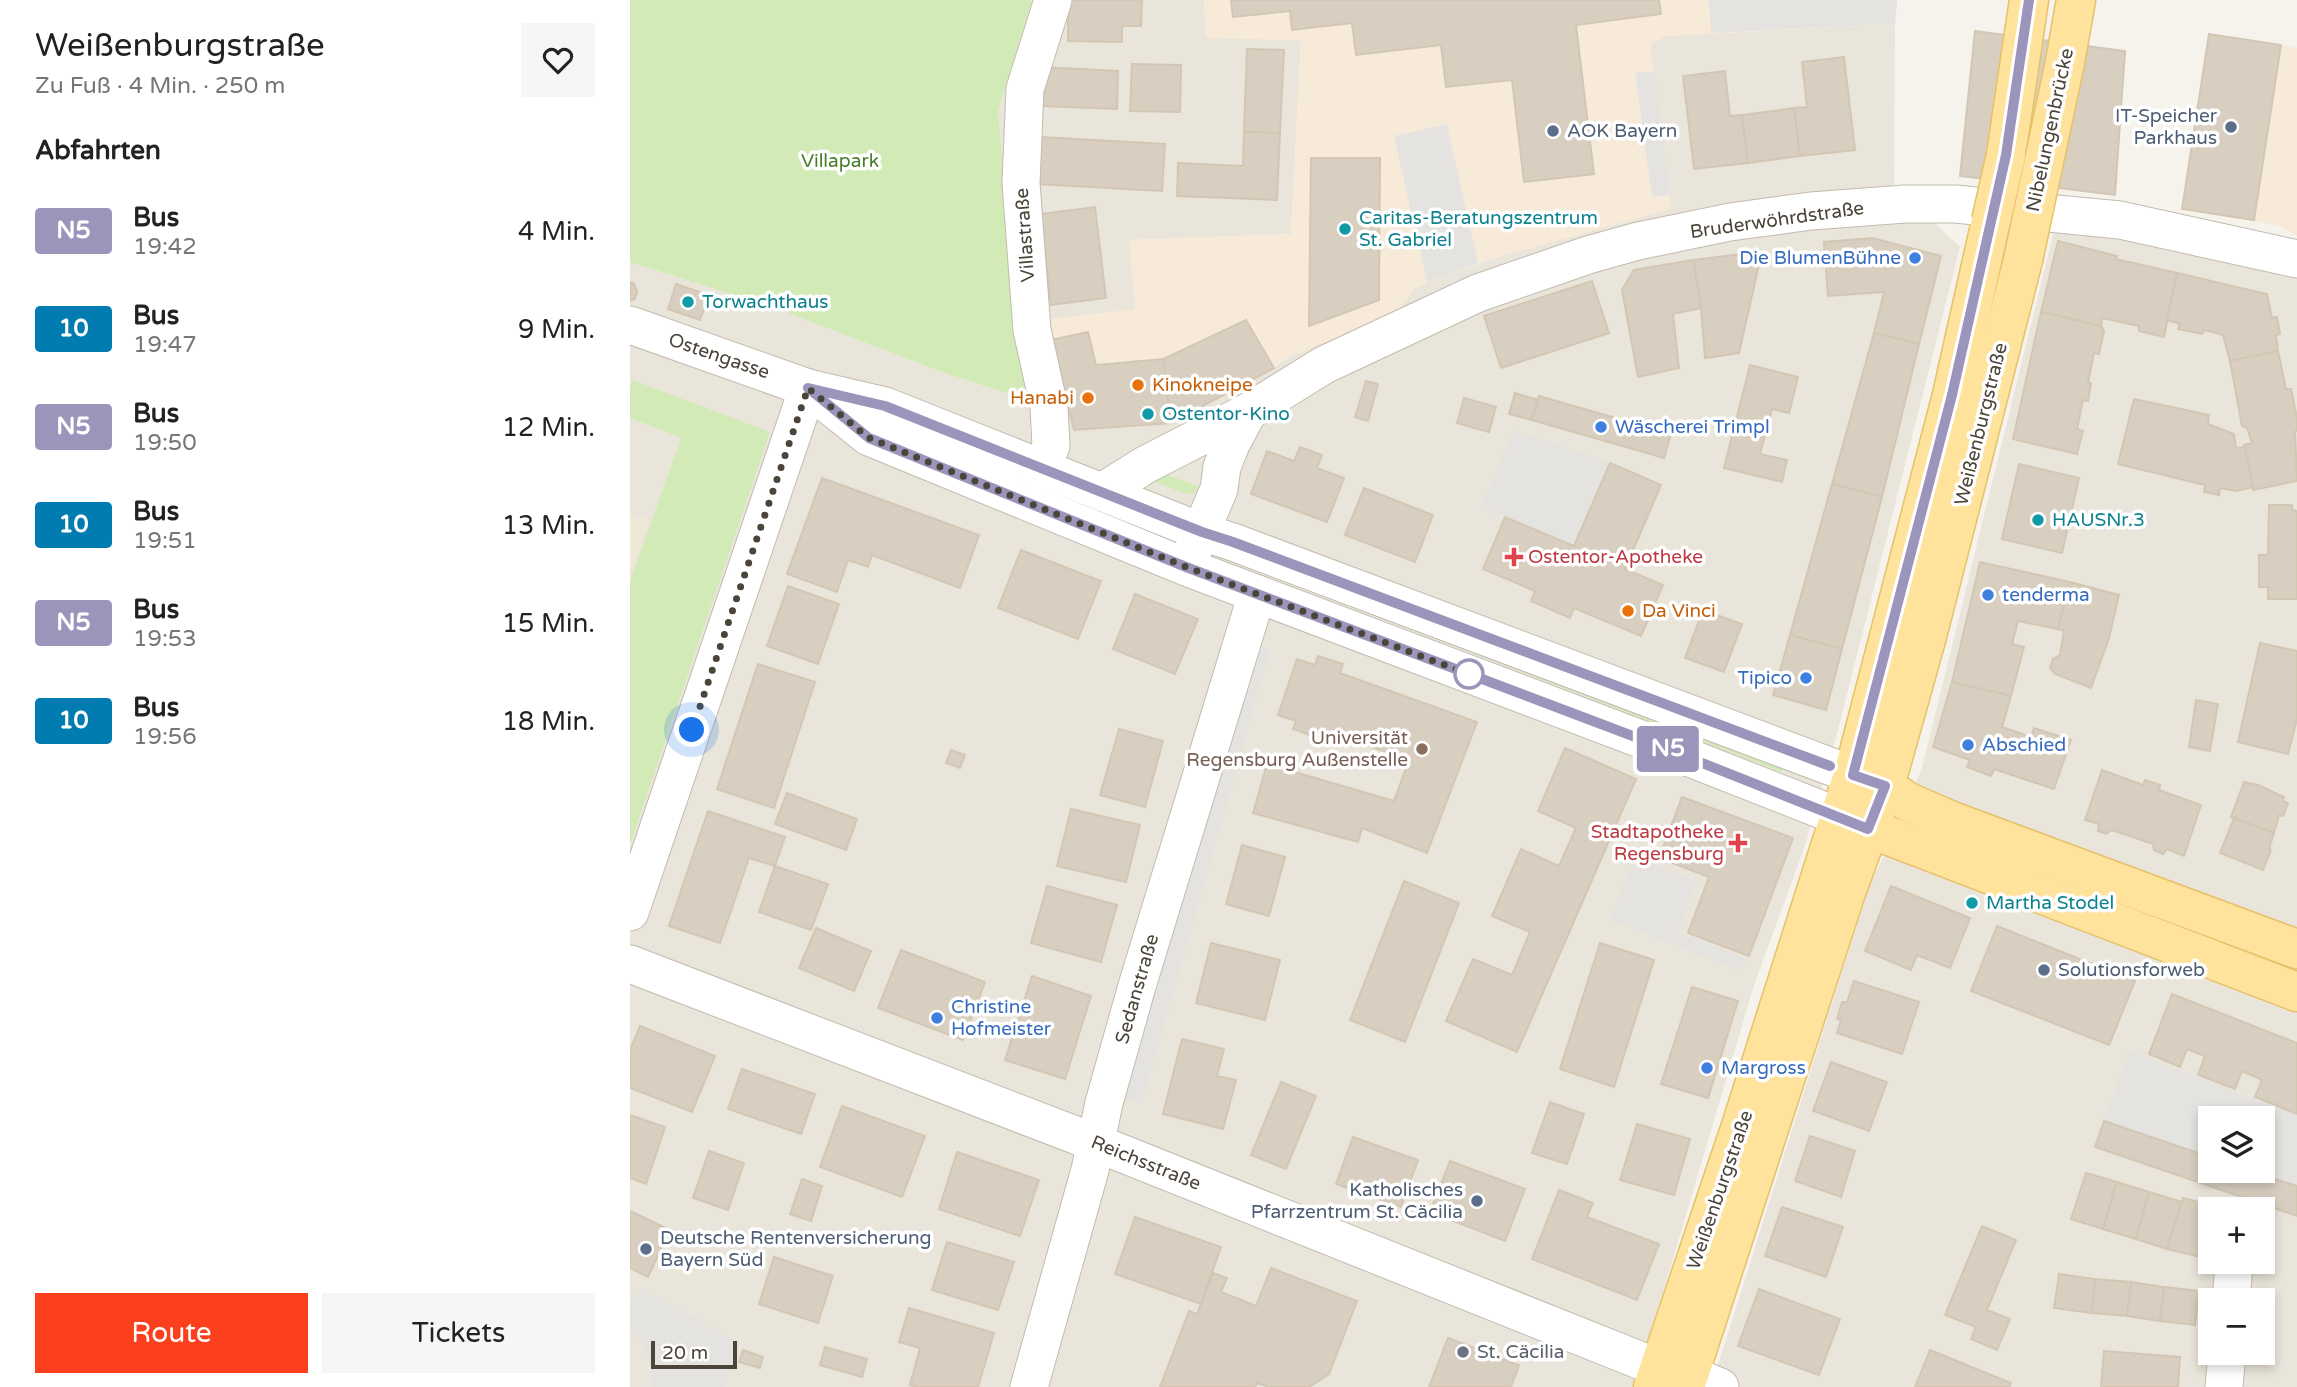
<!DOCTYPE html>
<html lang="de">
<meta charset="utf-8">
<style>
:root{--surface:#fff;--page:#f6f6f6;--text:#222;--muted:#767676;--accent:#fc3f1d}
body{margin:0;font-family:"Varela Round",sans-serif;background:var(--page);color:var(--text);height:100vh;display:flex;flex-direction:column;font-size:26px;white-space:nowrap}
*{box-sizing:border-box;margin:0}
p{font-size:23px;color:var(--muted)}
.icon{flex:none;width:38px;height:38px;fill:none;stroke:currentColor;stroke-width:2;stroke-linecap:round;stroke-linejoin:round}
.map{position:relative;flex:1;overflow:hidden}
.drawer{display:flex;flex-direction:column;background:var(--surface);width:630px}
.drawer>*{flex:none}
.badge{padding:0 14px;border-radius:5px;font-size:24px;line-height:46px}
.buttons{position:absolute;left:1568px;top:1106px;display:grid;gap:14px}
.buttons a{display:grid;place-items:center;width:77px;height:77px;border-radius:0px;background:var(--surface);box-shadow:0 4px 10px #0003;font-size:35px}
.scale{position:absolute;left:21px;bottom:18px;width:86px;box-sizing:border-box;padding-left:7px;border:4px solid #4b4439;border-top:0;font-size:19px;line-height:24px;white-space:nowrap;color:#4b4439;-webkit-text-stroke:5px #fff;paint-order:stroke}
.you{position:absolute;width:35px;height:35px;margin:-18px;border:5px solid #fff;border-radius:50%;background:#1a73e8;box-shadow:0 0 0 10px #1a73e833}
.map>.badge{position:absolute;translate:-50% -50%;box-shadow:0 0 0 4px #fff}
h2{padding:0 35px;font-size:26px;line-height:63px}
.round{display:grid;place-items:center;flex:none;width:74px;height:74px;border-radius:0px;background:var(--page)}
.overview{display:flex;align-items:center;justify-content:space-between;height:119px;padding:0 35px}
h1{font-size:33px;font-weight:600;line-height:52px}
.cta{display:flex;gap:14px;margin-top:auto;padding:14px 35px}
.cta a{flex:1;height:80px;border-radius:0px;background:var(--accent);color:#fff;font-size:28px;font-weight:600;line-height:80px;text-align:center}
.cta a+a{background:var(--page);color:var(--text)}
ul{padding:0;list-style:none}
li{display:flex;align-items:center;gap:21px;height:98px;padding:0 35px}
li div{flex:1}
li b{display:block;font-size:26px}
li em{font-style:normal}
li .badge{min-width:77px;font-weight:700;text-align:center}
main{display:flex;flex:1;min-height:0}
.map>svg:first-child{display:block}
</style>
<main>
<section class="drawer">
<div class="overview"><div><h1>Weißenburgstraße</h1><p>Zu Fuß · 4 Min. · 250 m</p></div><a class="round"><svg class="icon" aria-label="heart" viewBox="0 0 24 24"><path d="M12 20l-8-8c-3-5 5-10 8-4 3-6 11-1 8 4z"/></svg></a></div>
<h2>Abfahrten</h2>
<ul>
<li><span class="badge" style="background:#9b95bb;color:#fff">N5</span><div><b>Bus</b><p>19:42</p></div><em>4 Min.</em></li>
<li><span class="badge" style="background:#007cb1;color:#fff">10</span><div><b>Bus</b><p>19:47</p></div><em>9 Min.</em></li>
<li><span class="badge" style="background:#9b95bb;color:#fff">N5</span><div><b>Bus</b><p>19:50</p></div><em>12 Min.</em></li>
<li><span class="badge" style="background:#007cb1;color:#fff">10</span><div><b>Bus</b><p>19:51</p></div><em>13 Min.</em></li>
<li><span class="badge" style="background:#9b95bb;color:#fff">N5</span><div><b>Bus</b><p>19:53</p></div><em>15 Min.</em></li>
<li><span class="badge" style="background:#007cb1;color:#fff">10</span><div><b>Bus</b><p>19:56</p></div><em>18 Min.</em></li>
</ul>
<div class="cta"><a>Route</a><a>Tickets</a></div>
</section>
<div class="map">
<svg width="1667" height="1387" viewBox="0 0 1667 1387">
<rect width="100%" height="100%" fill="#f6f3ec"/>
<g fill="#eae5da" fill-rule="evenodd">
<polygon points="402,0 574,0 576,37 671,40 661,234 500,240 643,368 657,358 766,312 784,289 797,282 1040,195 1020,44 1036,36 1265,24 1264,185 1330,247 1209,726 1175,846 1125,982 1005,1387 0,1387 0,845 139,432 3,381 0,386 0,262 145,308 317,374 383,396 396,386 397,359 389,358 368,111"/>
<path d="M1426,223L1667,278V1387H1081L1239,886L1263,838L1292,768ZM1580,1118H1633V1171H1580ZM1580,1209H1633V1262H1580ZM1580,1300H1633V1353H1580Z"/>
<polygon points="0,418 51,438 0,581"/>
</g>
<g fill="#f7ead8">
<polygon points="574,0 1267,0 1265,24 1036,36 1020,44 1041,209 848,263 797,282 784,289 766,312 657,358 541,423 444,430 421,340 419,319 505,309 499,240 661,234 671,40 576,38"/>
<polygon points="1579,34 1667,48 1667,236 1647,225 1552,209"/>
</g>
<polygon fill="#efe8d6" points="0,514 19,520 0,575"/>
<g fill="#d2eab5">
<polygon points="0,0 402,0 368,111 389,357 397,359 396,386 384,396 317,374 145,308 0,262"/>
<polygon points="2,380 140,432 0,845 0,581 51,438 0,418 0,386"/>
<polygon points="526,471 568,486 564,493 556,494 517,479"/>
<polygon points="605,561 1154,765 1152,772"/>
</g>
<g fill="#e5e3e0">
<polygon points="1079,0 1267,0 1265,24 1081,33"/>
<polygon points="1024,71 1040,195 1022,197 1005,73"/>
<polygon points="817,124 848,263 797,282 764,136"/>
<polygon points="884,431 980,463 944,546 851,507"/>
<polygon points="622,645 640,650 512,1103 493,1098"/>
<polygon points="1004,858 1066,881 1047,932 1116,958 1112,971 980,920"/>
<polygon points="1499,1051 1667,1116 1667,1186 1621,1171 1633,1171 1633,1118 1580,1118 1580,1157 1474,1121"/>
<polygon points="11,1288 110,1343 94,1387 23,1387 20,1363 10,1340 0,1327 0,1303"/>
</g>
<g fill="#d8cfc1" stroke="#d3c7b4" stroke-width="2">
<polygon points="438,0 512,0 511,26 492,26 492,42 438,41"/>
<polygon points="601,0 1029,0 1031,14 946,25 964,174 894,182 882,80 816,87 811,45 726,55 722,23 662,30 660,11 603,17"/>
<polygon points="1345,31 1495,51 1485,195 1330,176"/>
<polygon points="1579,34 1651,45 1624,220 1552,209"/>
<polygon points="617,49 654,50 650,133 614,132"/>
<polygon points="1214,57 1225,150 1170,156 1164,108 1177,107 1172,62"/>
<polygon points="502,64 551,65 550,112 500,111"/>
<polygon points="412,67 488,71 487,109 410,106"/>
<polygon points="1095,71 1100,116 1112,115 1118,163 1064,169 1053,76"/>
<polygon points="1164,108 1170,156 1118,163 1112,115"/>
<polygon points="614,132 650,133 647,200 547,196 548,163 613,166"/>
<polygon points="411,137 535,144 532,191 408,184"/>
<polygon points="681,158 750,158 749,300 679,326"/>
<polygon points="465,207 476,298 421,305 410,214"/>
<polygon points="1242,238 1311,256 1289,344 1244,333 1254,292 1198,296 1194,242"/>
<polygon points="1428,241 1487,256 1486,259 1547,273 1534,337 1509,331 1509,326 1472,318 1471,326 1411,312"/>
<polygon points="1119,253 1130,260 1109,353 1075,358 1071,308 1063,260"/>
<polygon points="1063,260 1071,308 1043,314 1049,368 1008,377 992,290 1004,270"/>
<polygon points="1547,273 1637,294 1642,318 1647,317 1650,334 1646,335 1648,351 1600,361 1593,335 1575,330 1572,334 1548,329 1550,324 1537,320"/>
<polygon points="962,281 979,333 871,368 854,316"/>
<polygon points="0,282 4,284 7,291 5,299 0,301"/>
<polygon points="46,284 79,295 70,320 38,309"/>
<polygon points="1411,312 1471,326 1474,331 1469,354 1464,353 1458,383 1461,383 1458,401 1453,400 1447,429 1453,431 1447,454 1383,439"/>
<polygon points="616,320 644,368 541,423 533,359"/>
<polygon points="458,332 466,365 533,359 541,423 444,430 421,340"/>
<polygon points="1244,333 1289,344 1252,497 1202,484"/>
<polygon points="1648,351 1656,389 1661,389 1667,418 1667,431 1665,431 1667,481 1623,490 1614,445 1622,443 1617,428 1612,426 1600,361"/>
<polygon points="1120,365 1168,377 1159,413 1142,409 1130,454 1157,460 1152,482 1094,468"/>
<polygon points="736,381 748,384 738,421 725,417"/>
<polygon points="885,393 908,400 902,420 879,414"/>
<polygon points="909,396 1041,434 1034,458 902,420"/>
<polygon points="834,398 866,407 859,432 827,423"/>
<polygon points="1504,399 1579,415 1578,424 1604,434 1606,448 1615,447 1623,487 1607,491 1590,488 1589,495 1574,492 1575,485 1488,464"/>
<polygon points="670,447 692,455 687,468 714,478 697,522 621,494 637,451 664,461"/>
<polygon points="980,463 1031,485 995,569 1033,585 1011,636 944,608 940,618 901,601 905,591 853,569 875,517 944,546"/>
<polygon points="1389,464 1449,478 1432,553 1372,539"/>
<polygon points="192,478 349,535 330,588 242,555 238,567 218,560 207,592 157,574"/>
<polygon points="1202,484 1252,497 1212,649 1160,635"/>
<polygon points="734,488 803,515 785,562 715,535"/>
<polygon points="1639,505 1662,505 1662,510 1667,511 1667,599 1638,599 1638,587 1629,587 1629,555 1638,555"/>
<polygon points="391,550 471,581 448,639 368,608"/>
<polygon points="1350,562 1440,582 1428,629 1388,621 1382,644 1394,647 1381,696 1322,682"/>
<polygon points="1440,582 1489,595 1479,638 1461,688 1425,674 1420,668 1423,659 1430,655 1434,631 1428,629"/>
<polygon points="158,586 209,604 188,664 137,646"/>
<polygon points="505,594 568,619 545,674 483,649"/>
<polygon points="1073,610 1112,624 1094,672 1055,658"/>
<polygon points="1160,635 1212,649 1196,710 1143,695"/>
<polygon points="1630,643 1667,651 1667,719 1658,754 1608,742"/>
<polygon points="688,656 713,664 710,673 847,722 797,853 732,828 728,842 623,813 637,764 764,801 779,760 691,729 688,738 663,729 666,721 648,715 667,659 685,665"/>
<polygon points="128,664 185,682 144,808 87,789"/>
<polygon points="1322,682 1381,696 1372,727 1401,737 1404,728 1441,740 1424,789 1364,769 1361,776 1337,767 1340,760 1303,747"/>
<polygon points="1566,700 1588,704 1580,751 1559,747"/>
<polygon points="489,729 533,741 515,807 470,795"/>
<polygon points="935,748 1006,779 887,1052 816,1021 843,959 882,975 900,932 862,916 891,849 929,866 946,828 908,811"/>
<polygon points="321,750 335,755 330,768 316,763"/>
<polygon points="1472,770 1513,785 1515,780 1530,785 1529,790 1571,805 1554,856 1537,849 1533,854 1524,850 1523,844 1482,830 1476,834 1468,831 1469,824 1455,820"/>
<polygon points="1614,782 1628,785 1654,797 1653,801 1658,803 1653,816 1649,815 1644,833 1601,817"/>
<polygon points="157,793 227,819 216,850 145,824"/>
<polygon points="1052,797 1163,838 1119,956 1058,933 1079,877 1029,858"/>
<polygon points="441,809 510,825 496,882 427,866"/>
<polygon points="78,811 155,837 145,866 119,858 90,943 39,926"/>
<polygon points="1604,818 1644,833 1639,849 1641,850 1633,870 1590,853"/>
<polygon points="612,845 655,857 639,916 596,904"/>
<polygon points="145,866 198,884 181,930 129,912"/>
<polygon points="774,881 829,903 775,1042 720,1020"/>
<polygon points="417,886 487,905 471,962 401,943"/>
<polygon points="1261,886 1340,918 1320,968 1287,955 1281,970 1235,951"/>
<polygon points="1367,926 1505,981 1479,1045 1341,991"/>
<polygon points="186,928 241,951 224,991 169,968"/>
<polygon points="581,943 650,960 635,1020 566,1003"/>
<polygon points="970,943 1024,960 984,1087 930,1069"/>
<polygon points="271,950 355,982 333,1040 248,1008"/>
<polygon points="402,976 461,996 435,1079 375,1060"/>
<polygon points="1224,981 1289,1002 1272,1054 1207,1033 1211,1020 1207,1019 1212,1002 1217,1002"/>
<polygon points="1062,987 1108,1001 1078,1098 1031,1084"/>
<polygon points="1542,994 1667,1043 1667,1114 1625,1097 1632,1080 1612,1071 1605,1089 1568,1075 1575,1056 1557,1049 1550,1067 1519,1054"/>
<polygon points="10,1026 85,1056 62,1112 0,1088 0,1050"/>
<polygon points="552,1039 594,1049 587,1076 606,1080 593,1129 533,1114"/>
<polygon points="1201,1062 1257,1082 1239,1131 1183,1111"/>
<polygon points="112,1069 185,1094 171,1134 98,1109"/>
<polygon points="651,1082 686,1096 656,1169 621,1155"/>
<polygon points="920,1102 954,1114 937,1164 902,1153"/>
<polygon points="212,1106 295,1136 272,1197 190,1167"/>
<polygon points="0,1115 35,1127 16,1184 0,1178"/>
<polygon points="1474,1121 1580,1157 1580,1171 1621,1171 1667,1186 1667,1216 1465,1147"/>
<polygon points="1007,1124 1060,1139 1044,1195 990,1180"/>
<polygon points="1180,1136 1225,1151 1211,1197 1165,1181"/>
<polygon points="723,1137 788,1160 771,1207 706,1184"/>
<polygon points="79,1151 114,1163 98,1210 63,1198"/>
<polygon points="327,1152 409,1180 390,1236 309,1209"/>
<polygon points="820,1161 895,1189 875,1241 800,1212"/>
<polygon points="1456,1173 1487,1182 1473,1229 1441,1219"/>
<polygon points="172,1179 192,1186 181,1221 160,1214"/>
<polygon points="1487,1182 1519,1192 1506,1239 1473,1229"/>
<polygon points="929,1190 963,1203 957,1217 1029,1244 1007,1300 902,1259"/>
<polygon points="1519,1192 1552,1202 1537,1249 1506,1239"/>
<polygon points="1553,1198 1579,1205 1575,1258 1537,1249"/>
<polygon points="1579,1205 1602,1207 1602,1209 1580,1209 1580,1262 1598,1262 1597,1269 1574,1268"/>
<polygon points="1152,1207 1213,1227 1196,1277 1135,1256"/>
<polygon points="0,1211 40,1230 18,1277 0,1268"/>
<polygon points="505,1217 591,1247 571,1304 485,1274"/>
<polygon points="1352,1226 1386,1240 1357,1310 1380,1319 1367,1350 1341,1339 1346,1327 1315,1315"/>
<polygon points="317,1242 384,1262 368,1310 302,1290"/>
<polygon points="144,1257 203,1276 188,1323 129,1304"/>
<polygon points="641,1268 727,1301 699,1374 679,1387 639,1387 627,1383 625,1387 530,1387 559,1311 567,1314 583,1273 597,1278 591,1292 626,1306"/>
<polygon points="1429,1274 1465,1279 1462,1313 1424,1308"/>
<polygon points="1465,1279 1501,1282 1497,1316 1462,1313"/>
<polygon points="1501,1282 1534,1287 1530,1321 1497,1316"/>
<polygon points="1534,1287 1569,1291 1565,1325 1530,1321"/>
<polygon points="1129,1289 1210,1319 1189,1375 1108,1346"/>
<polygon points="279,1308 364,1333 348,1387 287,1387 280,1385 290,1348 269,1342"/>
<polygon points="818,1338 889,1365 881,1387 799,1387"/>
<polygon points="195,1347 237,1359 232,1377 190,1365"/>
<polygon points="113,1350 133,1357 130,1368 109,1362"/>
<polygon points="1300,1350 1381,1383 1379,1387 1285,1387"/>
<polygon points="1474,1351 1550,1357 1548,1387 1471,1387"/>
</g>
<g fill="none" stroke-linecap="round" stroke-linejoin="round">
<g stroke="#c2bbae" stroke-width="39">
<g id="minor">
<polyline points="0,325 178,388 255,406 572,532 603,542 1223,775"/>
<polyline points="184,393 239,437 556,567 1037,749 1210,817"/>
<polyline points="411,470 421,446 419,407 402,330 391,183 395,89 423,0"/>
<polyline points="472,492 515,465 618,412 694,365 848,293 958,255 1008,241 1100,222 1181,211 1275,204 1325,204 1490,220 1667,259"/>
<polyline points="562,553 589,489 592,467 601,444 618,412"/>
<polyline points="0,912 178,388"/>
<polyline points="0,964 466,1143 1029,1368"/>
<polyline points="1601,1300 1604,1265"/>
<polyline points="1059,1374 1090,1387"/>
<polyline points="399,1387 460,1170 474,1103 507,986 627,594"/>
<polyline points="1594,1387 1597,1353"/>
</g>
</g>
<g stroke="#e6c16a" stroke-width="41">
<g id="major">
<polyline points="1435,62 1446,0"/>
<polyline points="1376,155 1399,0"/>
<polyline points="1231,778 1255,786 1278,802 1322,821 1667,949"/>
<polyline points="1215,819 1667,992"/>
<polyline points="1023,1387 1112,1123 1223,775 1322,395 1361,221"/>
<polyline points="1055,1387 1215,895 1255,786 1297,636 1393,260"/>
</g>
</g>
<use href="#minor" stroke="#fff" stroke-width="37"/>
<use href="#major" stroke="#ffe39c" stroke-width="38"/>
<g stroke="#e6c16a" stroke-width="41" stroke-linecap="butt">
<g id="major-bridge">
<polyline points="1361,221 1376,155"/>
<polyline points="1393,260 1435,62"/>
</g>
</g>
<use href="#major-bridge" stroke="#ffe39c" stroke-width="38"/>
</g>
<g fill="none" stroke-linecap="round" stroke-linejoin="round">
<g stroke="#fff" stroke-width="16">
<polyline id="line" points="1200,766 603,542 572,532 255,406 178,388 239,438 556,567 1037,749 1238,829 1255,786 1223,775 1322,395 1376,155 1399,0"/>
</g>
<use href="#line" stroke="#9b95bb" stroke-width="10"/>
<polyline stroke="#4b4439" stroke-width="7" stroke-dasharray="0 12.6" points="62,730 178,388 239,438 556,567 841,675 839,674"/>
</g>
<g fill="#5c6f8a" stroke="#fff" stroke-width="2.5">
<circle cx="1601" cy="127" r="7"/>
<circle cx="923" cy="131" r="7"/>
<circle cx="1414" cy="970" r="7"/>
<circle cx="847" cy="1201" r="7"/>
<circle cx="16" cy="1249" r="7"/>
</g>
<g fill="#0f9aa8" stroke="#fff" stroke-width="2.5">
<circle cx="715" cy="229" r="7"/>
<circle cx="58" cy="302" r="7"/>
<circle cx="518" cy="414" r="7"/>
<circle cx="1408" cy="520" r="7"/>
<circle cx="1342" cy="903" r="7"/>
</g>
<g fill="#3f7fe0" stroke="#fff" stroke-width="2.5">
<circle cx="1285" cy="258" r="7"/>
<circle cx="971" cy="427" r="7"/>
<circle cx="1358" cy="595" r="7"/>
<circle cx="1176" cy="678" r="7"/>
<circle cx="1338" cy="745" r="7"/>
<circle cx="307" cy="1018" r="7"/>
<circle cx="1077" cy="1068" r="7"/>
</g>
<g fill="#e8710a" stroke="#fff" stroke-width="2.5">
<circle cx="508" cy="385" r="7"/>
<circle cx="458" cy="398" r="7"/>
<circle cx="998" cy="611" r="7"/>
</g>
<g fill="#e0444e" stroke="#fff" stroke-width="2.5">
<path d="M880.5 546.5h7v7h7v7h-7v7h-7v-7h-7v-7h7z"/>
<path d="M1104.5 832.5h7v7h7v7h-7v7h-7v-7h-7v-7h7z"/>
</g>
<circle fill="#fff" stroke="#9b95bb" stroke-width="3.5" cx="839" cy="674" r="14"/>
<circle fill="#8d6e63" stroke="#fff" stroke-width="2.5" cx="792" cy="749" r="7"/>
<circle fill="#6b7280" stroke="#fff" stroke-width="2.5" cx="833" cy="1352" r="7"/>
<g text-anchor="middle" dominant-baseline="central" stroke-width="7" stroke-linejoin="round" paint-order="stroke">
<g font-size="19" fill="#4e5e75" stroke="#fff" text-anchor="start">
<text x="1587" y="116" text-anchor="end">IT-Speicher<tspan x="1587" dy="22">Parkhaus</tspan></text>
<text x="937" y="131">AOK Bayern</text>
<text x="1428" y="970">Solutionsforweb</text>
<text x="833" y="1190" text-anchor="end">Katholisches<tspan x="833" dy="22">Pfarrzentrum St. Cäcilia</tspan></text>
<text x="30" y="1238">Deutsche Rentenversicherung<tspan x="30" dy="22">Bayern Süd</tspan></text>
</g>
<g font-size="19" fill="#4b4439" stroke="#fff">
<text transform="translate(1420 130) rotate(-78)">Nibelungenbrücke</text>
<text transform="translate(1147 220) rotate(-8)">Bruderwöhrdstraße</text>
<text transform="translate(395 235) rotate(-94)">Villastraße</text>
<text transform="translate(89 356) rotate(19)">Ostengasse</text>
<text transform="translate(1351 424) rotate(-76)">Weißenburgstraße</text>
<text transform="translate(507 989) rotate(-74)">Sedanstraße</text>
<text transform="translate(516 1163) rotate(22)">Reichsstraße</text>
<text transform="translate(1090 1190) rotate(-71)">Weißenburgstraße</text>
</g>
<g font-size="19" fill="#4a7f2a" stroke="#fff">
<text x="210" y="161">Villapark</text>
</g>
<g font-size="19" fill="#0d838f" stroke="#fff" text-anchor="start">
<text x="729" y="218">Caritas-Beratungszentrum<tspan x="729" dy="22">St. Gabriel</tspan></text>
<text x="72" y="302">Torwachthaus</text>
<text x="532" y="414">Ostentor-Kino</text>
<text x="1422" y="520">HAUSNr.3</text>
<text x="1356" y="903">Martha Stodel</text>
</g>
<g font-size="19" fill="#366cbe" stroke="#fff" text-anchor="start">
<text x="1271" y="258" text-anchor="end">Die BlumenBühne</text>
<text x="985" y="427">Wäscherei Trimpl</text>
<text x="1372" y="595">tenderma</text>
<text x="1162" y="678" text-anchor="end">Tipico</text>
<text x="1352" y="745">Abschied</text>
<text x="321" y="1007">Christine<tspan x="321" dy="22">Hofmeister</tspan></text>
<text x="1091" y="1068">Margross</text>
</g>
<g font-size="19" fill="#c56008" stroke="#fff" text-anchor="start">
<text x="522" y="385">Kinokneipe</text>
<text x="444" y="398" text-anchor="end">Hanabi</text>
<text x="1012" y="611">Da Vinci</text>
</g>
<g font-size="19" fill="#be3a42" stroke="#fff" text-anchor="start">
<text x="898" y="557">Ostentor-Apotheke</text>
<text x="1094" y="832" text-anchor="end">Stadtapotheke<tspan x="1094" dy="22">Regensburg</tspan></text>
</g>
<g font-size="19" fill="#785e54" stroke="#fff" text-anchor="end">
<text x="778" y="738">Universität<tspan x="778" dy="22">Regensburg Außenstelle</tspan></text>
</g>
<g font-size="19" fill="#5b616d" stroke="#fff" text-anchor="start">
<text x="847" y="1352">St. Cäcilia</text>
</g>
</g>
</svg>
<div class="buttons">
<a><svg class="icon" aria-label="layers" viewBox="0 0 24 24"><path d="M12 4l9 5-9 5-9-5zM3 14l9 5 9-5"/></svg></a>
<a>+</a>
<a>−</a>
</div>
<div class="scale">20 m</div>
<div class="you" style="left:62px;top:730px"></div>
<b class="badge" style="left:1038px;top:749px;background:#9b95bb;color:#fff">N5</b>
</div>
</main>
